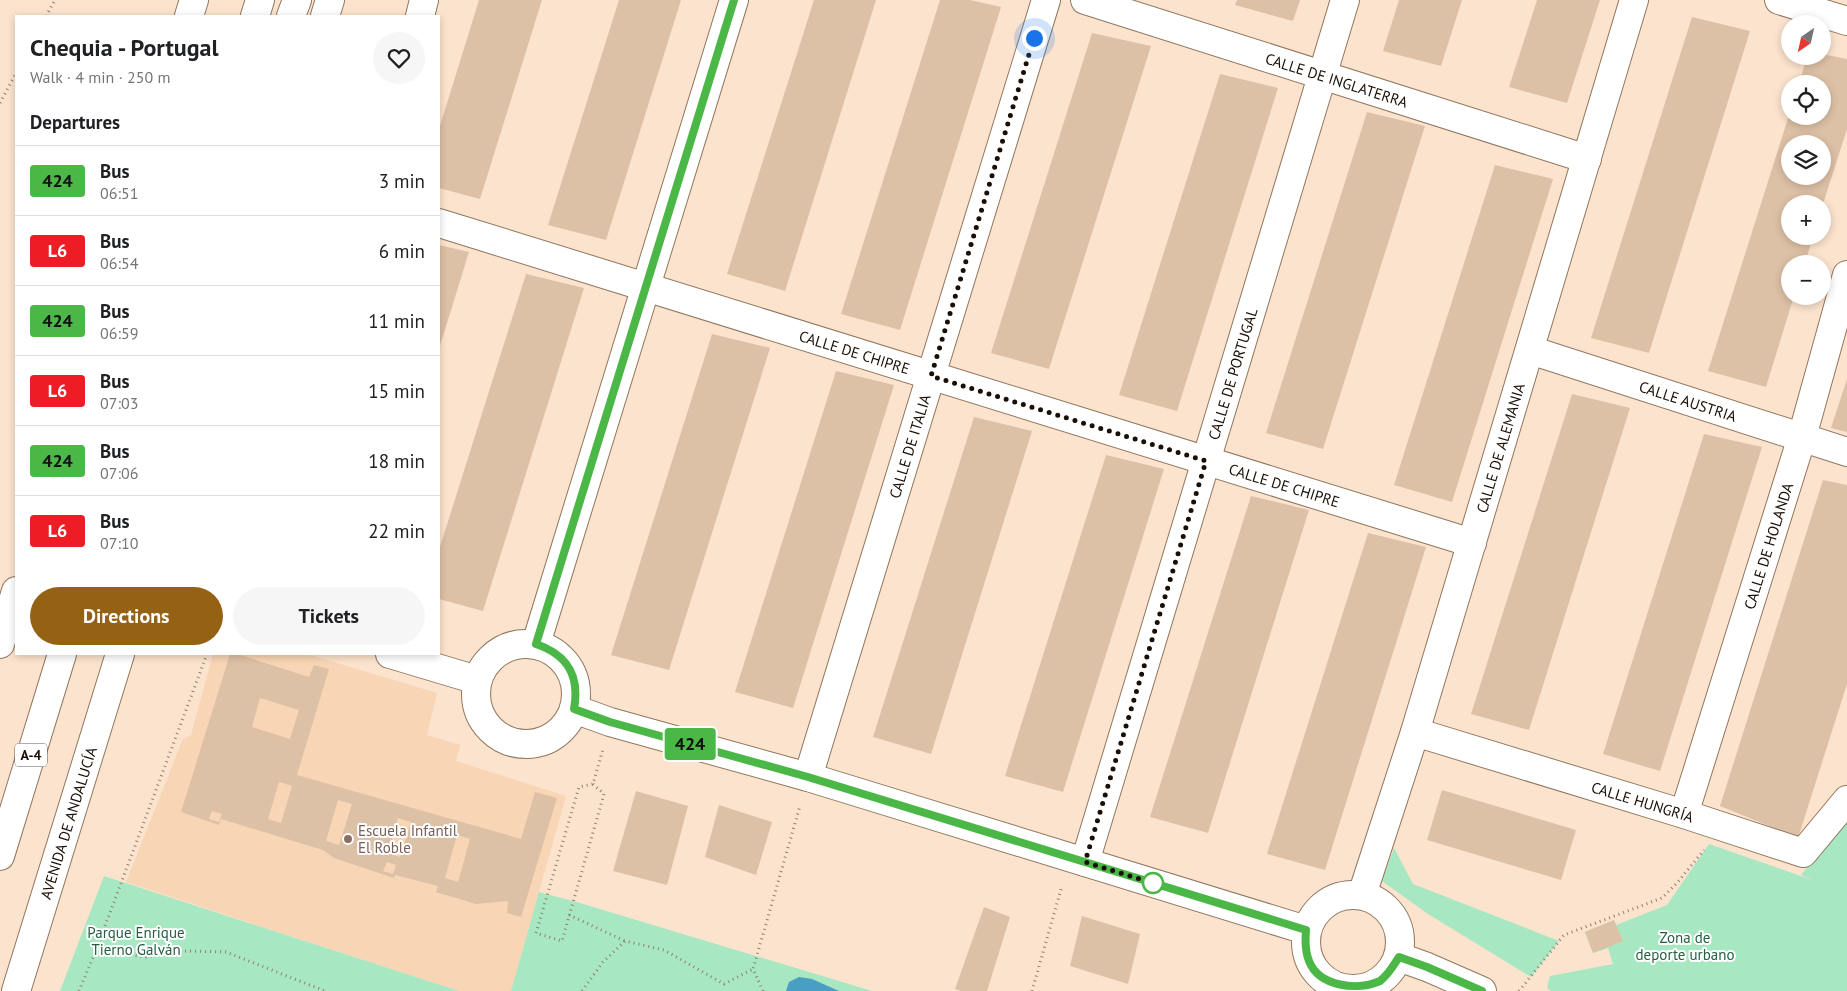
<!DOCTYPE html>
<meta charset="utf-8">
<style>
:root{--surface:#fff;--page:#f6f6f6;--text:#202124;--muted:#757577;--line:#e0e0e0;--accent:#956215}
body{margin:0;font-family:"PT Sans",sans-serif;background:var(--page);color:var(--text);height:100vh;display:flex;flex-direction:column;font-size:19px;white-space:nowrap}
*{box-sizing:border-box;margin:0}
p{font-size:16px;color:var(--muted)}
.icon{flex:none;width:28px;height:28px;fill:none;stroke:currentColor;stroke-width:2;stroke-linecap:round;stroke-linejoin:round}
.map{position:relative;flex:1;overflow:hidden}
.side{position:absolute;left:15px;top:15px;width:425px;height:640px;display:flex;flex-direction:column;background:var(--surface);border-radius:0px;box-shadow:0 2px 8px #0003}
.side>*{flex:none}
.badge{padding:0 10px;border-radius:4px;font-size:18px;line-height:32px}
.needle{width:32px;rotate:214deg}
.controls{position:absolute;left:1781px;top:15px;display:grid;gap:10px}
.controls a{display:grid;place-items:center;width:50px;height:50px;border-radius:50%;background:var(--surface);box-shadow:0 2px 8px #0003;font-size:25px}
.you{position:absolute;width:25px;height:25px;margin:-12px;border:4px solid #fff;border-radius:50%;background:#1a73e8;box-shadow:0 0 0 8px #1a73e833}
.map>.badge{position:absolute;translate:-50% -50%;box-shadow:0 0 0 2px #fff}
h2{padding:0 15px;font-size:19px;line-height:45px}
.round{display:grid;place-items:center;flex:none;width:52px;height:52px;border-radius:26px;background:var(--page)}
.overview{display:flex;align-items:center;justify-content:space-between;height:85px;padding:0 15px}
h1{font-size:24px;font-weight:600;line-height:38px}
.action{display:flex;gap:10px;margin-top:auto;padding:10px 15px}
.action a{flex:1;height:58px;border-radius:30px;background:var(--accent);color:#fff;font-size:20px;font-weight:600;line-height:58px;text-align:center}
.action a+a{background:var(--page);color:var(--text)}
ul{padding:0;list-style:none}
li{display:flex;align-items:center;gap:15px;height:70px;padding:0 15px;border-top:1px solid var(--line)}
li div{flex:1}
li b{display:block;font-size:19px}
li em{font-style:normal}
li .badge{min-width:55px;font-weight:700;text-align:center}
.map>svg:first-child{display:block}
</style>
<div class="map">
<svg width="1847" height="991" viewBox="0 0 1847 991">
<rect width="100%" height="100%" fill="#fbe3cd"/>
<polygon fill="#f8d5b4" points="213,654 307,654 437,693 427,735 460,745 456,761 566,796 511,991 459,991 126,882 183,739 191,735"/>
<g fill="#a7e7c2">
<polygon points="1847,819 1847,991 1551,991 1547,988 1550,976 1613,964 1608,948 1593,953 1585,932 1614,920 1616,925 1667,905 1709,844 1812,880 1801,875"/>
<polygon points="1394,848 1413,884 1559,941 1531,977 1428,914 1382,881"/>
<polygon points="104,876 459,991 60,991"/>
<polygon points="539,892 580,903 872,991 511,991"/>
</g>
<polygon fill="#489ec3" points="799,977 812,979 839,991 786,991 789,982"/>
<g fill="#ddc1a6" fill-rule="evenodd">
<polygon points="479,0 542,0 480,199 439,188 439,129"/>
<polygon points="619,0 681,0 606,240 548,225"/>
<polygon points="814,0 876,0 785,291 727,274"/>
<polygon points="940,0 970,0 1001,7 900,330 841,314"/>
<polygon points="1237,0 1300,0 1293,21 1235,5"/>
<polygon points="1399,0 1462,0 1441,66 1383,51"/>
<polygon points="1537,0 1600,0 1567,103 1509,87"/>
<polygon points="1692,17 1750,31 1649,353 1591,338"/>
<polygon points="1092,33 1151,46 1049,369 991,353"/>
<path d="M1822,54L1847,59V129L1823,204H1790V236H1813L1805,264H1790V296H1794L1766,387L1708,371L1790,112V116H1822V84H1799L1807,56H1822ZM1790,144H1822V176H1790Z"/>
<polygon points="1220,74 1278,88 1177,411 1119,395"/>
<polygon points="1367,112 1425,126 1323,449 1266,433"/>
<polygon points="1495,165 1553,179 1452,502 1394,485"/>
<polygon points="439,245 469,252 439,349"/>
<polygon points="526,274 584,288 483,611 439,599 439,550"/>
<polygon points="712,334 770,348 669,670 611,655"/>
<polygon points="836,371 894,385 793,708 735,692"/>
<polygon points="1847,379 1847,432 1831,428"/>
<polygon points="1572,394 1630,408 1529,730 1471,714"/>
<polygon points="974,417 1032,431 931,754 873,737"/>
<polygon points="1704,434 1762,447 1660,771 1603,754"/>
<polygon points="1106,455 1164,469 1063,792 1005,776"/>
<polygon points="1823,480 1847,485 1847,684 1798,838 1720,806"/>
<polygon points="1251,496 1309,510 1208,833 1150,817"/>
<polygon points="1368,533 1426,547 1325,870 1267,854"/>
<path d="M230,654H237L309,677L314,665L329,669L297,775L521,839L535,792L557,798L521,917L507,913L508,901L476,904L436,892L438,886L395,875L394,878L334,858L323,850L221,819L219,825L181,812ZM260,698L299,710L290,739L252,727ZM279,782L292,786L281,823L268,819ZM338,800L352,804L339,845L326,841ZM212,811L222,814L219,822L209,819ZM398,818L411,822L400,857L388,853ZM457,835L470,839L458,882L445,878ZM387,862L396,865L393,874L383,871Z"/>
<polygon points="1442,790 1576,830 1561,880 1427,840"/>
<polygon points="636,791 688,806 667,885 613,871"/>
<polygon points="719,805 772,822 756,875 705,857"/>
<polygon points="984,907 1010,917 987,991 961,991 955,989"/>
<polygon points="1082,916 1140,934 1128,984 1070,966"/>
<polygon points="1614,920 1623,941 1593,953 1585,932"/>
</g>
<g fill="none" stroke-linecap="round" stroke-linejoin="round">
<g stroke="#90765d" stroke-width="30">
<g id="minor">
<path id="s1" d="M1085,0L1587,159"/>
<polyline points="1779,0 1847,21"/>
<polyline points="325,16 330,0"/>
<polyline points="420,16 424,0"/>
<path id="s2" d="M439,223L1472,543"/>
<path id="s3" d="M1530,350L1847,452"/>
<circle cx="526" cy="694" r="50"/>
<polyline points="536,644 734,0"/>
<polyline points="390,654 477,680"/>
<polyline points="574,709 610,722 808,777 1306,930"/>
<path id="s4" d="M1415,732L1684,814L1803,853L1847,800"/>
<path id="s5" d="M808,777L1046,0"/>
<path id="s6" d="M1684,814L1802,437L1847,275"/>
<path id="s7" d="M1085,862L1345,0"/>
<circle cx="1353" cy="942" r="47"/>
<path id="s8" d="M1362,895L1415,732L1634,0"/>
<polyline points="1399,957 1427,967 1482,991"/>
<path id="s9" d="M16,991L120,654"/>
</g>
</g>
<g stroke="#90765d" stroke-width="30">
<g id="highway">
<polyline points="189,16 194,0"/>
<polyline points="255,16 260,0"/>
<polyline points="291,16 297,0"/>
<polyline points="0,644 16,591"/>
<polyline points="0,856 62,654"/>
</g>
</g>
<g stroke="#918070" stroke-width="3" stroke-dasharray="1 4" stroke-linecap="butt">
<polyline points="46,16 55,0"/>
<polyline points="0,103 16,73"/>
<polyline points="593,784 604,794 562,941 536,933 579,787 593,784 603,749"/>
<polyline points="569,915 625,941"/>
<polyline points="96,950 146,957 187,951 226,952 325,991"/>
<polyline points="79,991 96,950 207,654"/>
<polyline points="582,991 603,962 625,941 664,950 724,984 753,969"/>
<polyline points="763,991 753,969 800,806"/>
<polyline points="1032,991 1062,886"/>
<polyline points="1519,991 1564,935 1662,898 1677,883 1704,850"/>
</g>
<use href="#minor" stroke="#fff" stroke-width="28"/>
<use href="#highway" stroke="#fff" stroke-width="28"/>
</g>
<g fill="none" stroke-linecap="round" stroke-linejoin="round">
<g stroke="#fff" stroke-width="11">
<path id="line" d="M734,0L536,644C568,655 580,676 574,709L610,722L808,777L1306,930C1305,941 1305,951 1309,961C1319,987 1358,991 1380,981C1389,974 1393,966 1399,957L1427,967L1482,991"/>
</g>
<use href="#line" stroke="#4ab747" stroke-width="8"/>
<polyline stroke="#190f06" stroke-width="5" stroke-dasharray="0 9" points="1034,38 931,376 1206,461 1085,862 1156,884 1153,883"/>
</g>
<circle fill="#8d6e63" stroke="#fff" stroke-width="2" cx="348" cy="839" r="5"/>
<circle fill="#fff" stroke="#4ab747" stroke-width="2.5" cx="1153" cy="883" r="10"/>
<g text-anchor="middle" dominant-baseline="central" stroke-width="4" stroke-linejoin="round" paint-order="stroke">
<rect fill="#fff" stroke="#5e5751" stroke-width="1" x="15" y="743.5" width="32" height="23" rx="4"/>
<g font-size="14" font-weight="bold" fill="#190f06">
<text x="31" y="755">A-4</text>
</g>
<g font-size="15" fill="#190f06" stroke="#fff">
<text stroke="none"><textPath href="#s1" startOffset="264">CALLE DE INGLATERRA</textPath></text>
<text stroke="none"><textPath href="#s2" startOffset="435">CALLE DE CHIPRE</textPath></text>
<text stroke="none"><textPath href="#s7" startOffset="510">CALLE DE PORTUGAL</textPath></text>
<text stroke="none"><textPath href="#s3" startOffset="166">CALLE AUSTRIA</textPath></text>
<text stroke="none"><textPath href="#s5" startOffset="346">CALLE DE ITALIA</textPath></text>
<text stroke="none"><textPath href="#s8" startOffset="468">CALLE DE ALEMANIA</textPath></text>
<text stroke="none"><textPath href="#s2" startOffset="885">CALLE DE CHIPRE</textPath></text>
<text stroke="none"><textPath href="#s6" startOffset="281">CALLE DE HOLANDA</textPath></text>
<text stroke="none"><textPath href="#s4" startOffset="238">CALLE HUNGRÍA</textPath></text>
<text stroke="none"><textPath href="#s9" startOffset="176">AVENIDA DE ANDALUCÍA</textPath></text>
</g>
<g font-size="15" fill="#785e54" stroke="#fff" text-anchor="start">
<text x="358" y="830">Escuela Infantil<tspan x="358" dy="17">El Roble</tspan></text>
</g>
<g font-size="15" fill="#255f42" stroke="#fff">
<text x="136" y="932">Parque Enrique<tspan x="136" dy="17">Tierno Galván</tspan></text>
<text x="1685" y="937">Zona de<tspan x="1685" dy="17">deporte urbano</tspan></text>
</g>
</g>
</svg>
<div class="controls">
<a><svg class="needle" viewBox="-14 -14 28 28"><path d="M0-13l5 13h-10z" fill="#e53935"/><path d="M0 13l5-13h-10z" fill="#757577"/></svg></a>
<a><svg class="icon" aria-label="locate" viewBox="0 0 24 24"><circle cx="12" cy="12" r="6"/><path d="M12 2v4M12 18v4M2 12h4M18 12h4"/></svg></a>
<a><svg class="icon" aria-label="layers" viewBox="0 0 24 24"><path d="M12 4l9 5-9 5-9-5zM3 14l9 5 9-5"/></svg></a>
<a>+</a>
<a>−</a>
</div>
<div class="you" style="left:1034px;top:38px"></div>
<b class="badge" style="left:690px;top:744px;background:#4ab747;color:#111">424</b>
<section class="side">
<div class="overview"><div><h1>Chequia - Portugal</h1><p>Walk · 4 min · 250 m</p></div><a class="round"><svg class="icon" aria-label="heart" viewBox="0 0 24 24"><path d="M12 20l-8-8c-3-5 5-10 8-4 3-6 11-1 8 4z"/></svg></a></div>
<h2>Departures</h2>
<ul>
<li><span class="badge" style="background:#4ab747;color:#111">424</span><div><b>Bus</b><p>06:51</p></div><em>3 min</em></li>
<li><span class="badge" style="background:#ee1c25;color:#fff">L6</span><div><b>Bus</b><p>06:54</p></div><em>6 min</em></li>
<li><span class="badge" style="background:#4ab747;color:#111">424</span><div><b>Bus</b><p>06:59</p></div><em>11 min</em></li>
<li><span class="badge" style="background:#ee1c25;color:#fff">L6</span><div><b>Bus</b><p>07:03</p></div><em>15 min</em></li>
<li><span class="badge" style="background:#4ab747;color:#111">424</span><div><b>Bus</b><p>07:06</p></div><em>18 min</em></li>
<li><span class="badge" style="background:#ee1c25;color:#fff">L6</span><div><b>Bus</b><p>07:10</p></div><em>22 min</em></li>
</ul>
<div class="action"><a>Directions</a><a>Tickets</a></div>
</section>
</div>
